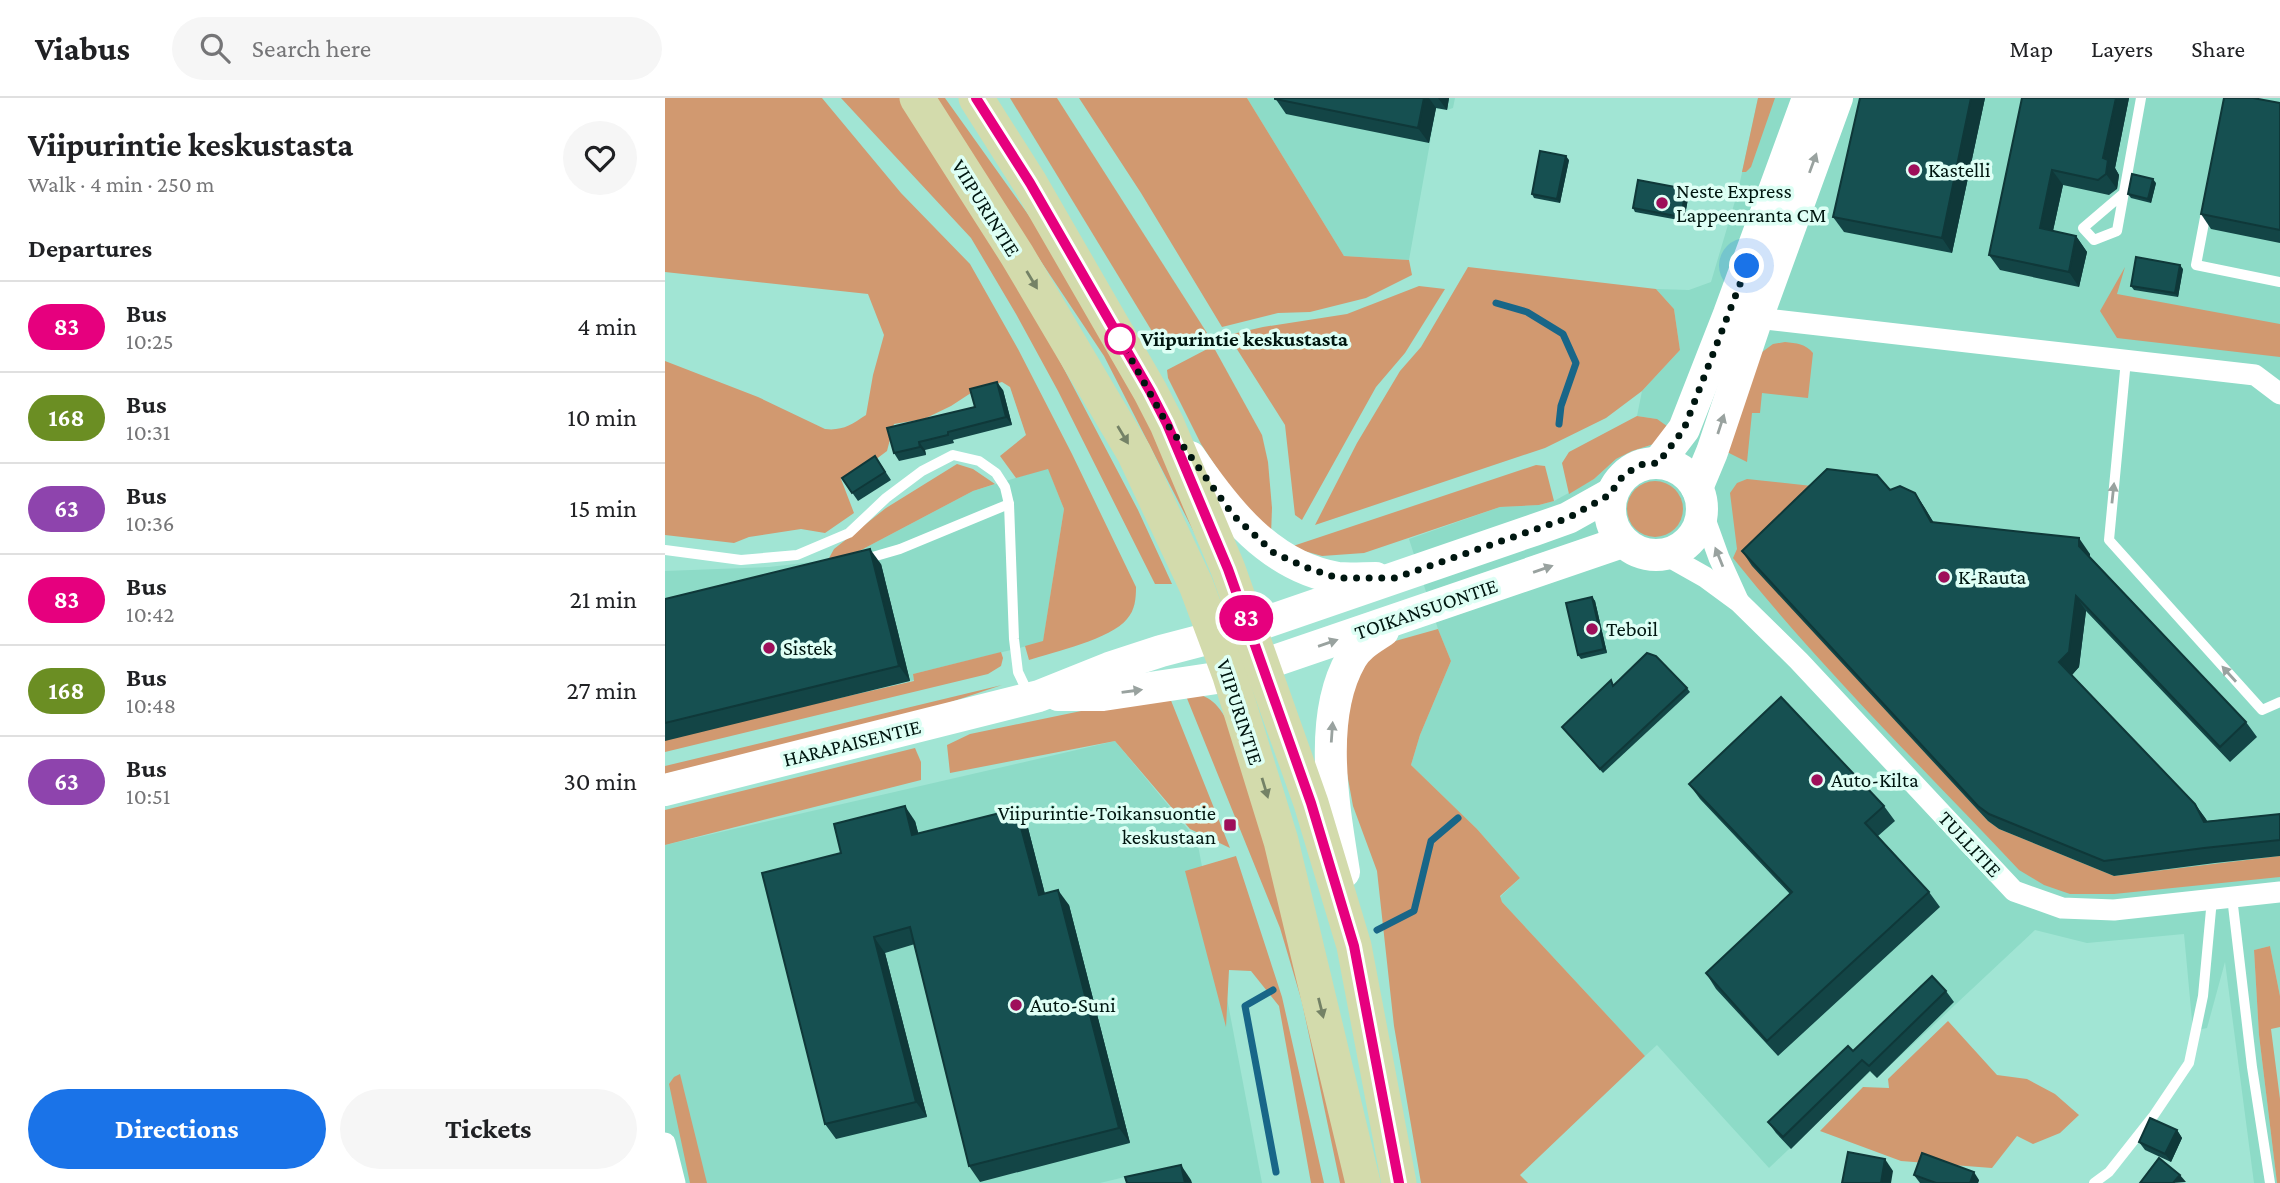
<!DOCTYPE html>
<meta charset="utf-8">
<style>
:root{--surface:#fff;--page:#f6f6f6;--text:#202124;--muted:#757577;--line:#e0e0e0;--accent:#1a73e8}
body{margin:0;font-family:"Crimson Pro",serif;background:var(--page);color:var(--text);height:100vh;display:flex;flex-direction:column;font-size:26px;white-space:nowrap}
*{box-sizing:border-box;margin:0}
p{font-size:23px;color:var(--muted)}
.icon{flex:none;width:38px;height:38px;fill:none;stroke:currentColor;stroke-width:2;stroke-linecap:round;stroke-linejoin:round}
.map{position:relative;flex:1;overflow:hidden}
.panel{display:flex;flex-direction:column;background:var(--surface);width:665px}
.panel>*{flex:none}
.badge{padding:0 14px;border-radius:23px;font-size:24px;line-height:46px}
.you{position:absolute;width:35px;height:35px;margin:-18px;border:5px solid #fff;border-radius:50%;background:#1a73e8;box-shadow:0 0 0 10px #1a73e833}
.map>.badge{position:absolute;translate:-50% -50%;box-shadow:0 0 0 4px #fff}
h2{padding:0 28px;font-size:26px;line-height:63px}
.round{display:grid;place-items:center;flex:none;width:74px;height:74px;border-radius:37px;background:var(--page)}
.summary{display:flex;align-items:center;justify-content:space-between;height:119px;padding:0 28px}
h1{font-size:33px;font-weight:700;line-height:52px}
.primary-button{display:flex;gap:14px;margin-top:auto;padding:14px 28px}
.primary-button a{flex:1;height:80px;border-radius:42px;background:var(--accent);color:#fff;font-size:28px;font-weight:700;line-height:80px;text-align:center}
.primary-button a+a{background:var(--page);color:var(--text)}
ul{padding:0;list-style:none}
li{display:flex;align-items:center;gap:21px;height:91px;padding:0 28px;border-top:2px solid var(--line)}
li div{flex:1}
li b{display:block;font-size:26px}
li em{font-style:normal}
li .badge{min-width:77px;font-weight:700;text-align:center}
header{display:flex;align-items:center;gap:42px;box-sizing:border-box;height:98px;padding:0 35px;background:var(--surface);border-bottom:2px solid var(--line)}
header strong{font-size:33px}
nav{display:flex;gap:38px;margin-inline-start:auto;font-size:24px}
.search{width:490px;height:63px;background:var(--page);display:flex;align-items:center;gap:18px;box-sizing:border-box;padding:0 24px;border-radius:38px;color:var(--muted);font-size:26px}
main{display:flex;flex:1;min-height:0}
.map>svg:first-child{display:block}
</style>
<header>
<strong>Viabus</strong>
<div class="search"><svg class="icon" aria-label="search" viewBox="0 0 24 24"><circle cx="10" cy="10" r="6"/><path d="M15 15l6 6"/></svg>Search here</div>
<nav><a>Map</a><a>Layers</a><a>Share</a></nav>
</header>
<main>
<section class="panel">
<div class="summary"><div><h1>Viipurintie keskustasta</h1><p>Walk · 4 min · 250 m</p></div><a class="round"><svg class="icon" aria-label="heart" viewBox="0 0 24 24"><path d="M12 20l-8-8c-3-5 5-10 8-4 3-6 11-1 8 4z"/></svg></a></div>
<h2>Departures</h2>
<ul>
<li><span class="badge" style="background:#e6007e;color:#fff">83</span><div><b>Bus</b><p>10:25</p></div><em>4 min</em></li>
<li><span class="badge" style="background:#6b8e23;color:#fff">168</span><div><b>Bus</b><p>10:31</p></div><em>10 min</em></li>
<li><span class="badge" style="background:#8e44ad;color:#fff">63</span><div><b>Bus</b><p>10:36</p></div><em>15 min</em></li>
<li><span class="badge" style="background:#e6007e;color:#fff">83</span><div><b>Bus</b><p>10:42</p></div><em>21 min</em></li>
<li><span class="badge" style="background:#6b8e23;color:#fff">168</span><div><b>Bus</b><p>10:48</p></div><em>27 min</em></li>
<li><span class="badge" style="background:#8e44ad;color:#fff">63</span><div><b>Bus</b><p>10:51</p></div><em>30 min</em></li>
</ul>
<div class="primary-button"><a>Directions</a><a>Tickets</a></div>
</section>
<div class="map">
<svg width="1615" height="1085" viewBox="0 0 1615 1085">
<rect width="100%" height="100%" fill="#a1e5d4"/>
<g fill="#8ddbc7">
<polygon points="582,0 790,0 788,10 782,12 771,11 744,162 679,158"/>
<polygon points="1093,0 1615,0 1615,898 1605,848 1589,852 1594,937 1612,1085 1589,1085 1560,864 1542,930 1528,933 1519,836 1422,845 1370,832 1212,980 1205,974 1104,1070 992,947 980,958 837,804 835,799 855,780 812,731 746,667 755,637 786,563 773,531 744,441 835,409 874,407 889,403 929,381 951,361 967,353 992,345 992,321 972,318 977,293 1015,252 1009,211 991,191 1024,192 1046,184 1073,93"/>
<polygon points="383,370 399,411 378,544 248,576 249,582 0,640 0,473 104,469 181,460 308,393"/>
<polygon points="450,643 532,742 597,1085 467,1085 464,1078 435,1085 0,1085 0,747"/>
</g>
<g fill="#d19970">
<path d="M0,0H157L236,95L305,166L353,251L407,356L471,489C471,501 470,512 462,521C446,541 389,554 364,562L360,548L378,543L399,411L383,371L351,380L335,358L361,337L345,289L337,284L312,291L286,308L259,321L229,326L222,353L198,371L176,381L189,415L160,435L136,431L84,439L69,445L0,437V263L93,299L160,331C177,333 186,327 201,317L208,277L219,237L203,196L0,174Z"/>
<polygon points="176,0 235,0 238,5 378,231 473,412 507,486 490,486 393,293 351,216 306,140"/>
<polygon points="267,0 280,0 372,129 480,318 550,465 532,440 439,258"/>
<polygon points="345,0 392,0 542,235 499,253"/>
<polygon points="414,0 582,0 679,158 744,162 747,177 701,200 645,214 613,215 557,229 476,95"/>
<polygon points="1093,0 1110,0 1086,69 1081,74 1077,74"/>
<polygon points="803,169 991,191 1009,211 1015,252 977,293 941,320 880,350 650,427 692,345 735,273 756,249"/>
<polygon points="1460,169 1452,196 1615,226 1615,259 1452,240 1435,213"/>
<polygon points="754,188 780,191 740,255 711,289 637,422 630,417 620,327 563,237 598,229 682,216"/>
<path d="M1120,244C1131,245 1141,246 1148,255L1143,300L1097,295L1095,315H1087L1082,364L1060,353L1093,257L1108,246Z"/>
<polygon points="548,248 597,337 603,364 607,410 606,437 572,401 536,346 503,280 502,272"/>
<polygon points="972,318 992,321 1009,333 992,345 967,353 951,361 929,381 904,396 897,365 904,354"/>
<polygon points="292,366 308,371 330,386 308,393 181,460 163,462 169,451 221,410"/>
<polygon points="871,367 880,368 889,403 874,407 835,409 699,455 657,458 625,449"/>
<path d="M1082,381L1147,388L1088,468L1323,723L1334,731L1449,778L1615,758V779L1449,796H1405L1379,787L1354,772C1257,669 1156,570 1068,460L1072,451L1065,395L1072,385Z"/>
<circle cx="990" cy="411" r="28"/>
<polygon points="773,531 786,563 755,637 746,667 812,731 855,780 835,798 837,804 980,958 855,1077 863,1085 756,1085 729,928 712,773 688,708 677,648 692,576 716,547"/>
<polygon points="336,554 338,560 336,568 323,576 0,654 0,640 249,583 248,576"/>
<polygon points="337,587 262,612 0,676 0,668"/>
<path d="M519,593C548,598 552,605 566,629L617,790L687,1085H675L637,904L615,830Z"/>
<polygon points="503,595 565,750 525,731 450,643 285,675 282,647 305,636"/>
<polygon points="250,650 256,664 256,682 0,747 0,712"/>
<polygon points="571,758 617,899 659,1085 646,1085 614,908 586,873 564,872 561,929 520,773"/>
<polygon points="1605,848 1615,898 1615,929 1606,931 1615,1001 1615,1085 1612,1085 1594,937 1589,852"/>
<polygon points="1283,923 1332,977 1362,981 1390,996 1414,1017 1395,1035 1368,1046 1352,1038 1327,1070 1236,1063 1155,1033 1198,989 1224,990 1223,981"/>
<polygon points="15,976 42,1085 25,1085 4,986 9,979"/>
</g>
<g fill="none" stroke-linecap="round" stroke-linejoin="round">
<g stroke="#186688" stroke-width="7">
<polyline points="831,205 862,214 898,236 911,265 896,308 894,326"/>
<polyline points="712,832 749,813 766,743 793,720"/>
<polyline points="608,892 580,908 611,1074"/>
</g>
<g stroke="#fff" stroke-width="10">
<polyline points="1459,95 1418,130 1429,142 1452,133 1476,0"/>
<polyline points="1542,109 1531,167 1615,184"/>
<polyline points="1461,262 1444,442 1597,612 1615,604"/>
<polyline points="0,452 76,462 132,457 184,435 221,400 257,373 288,357 314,363 331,375 340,389 344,406"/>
<polyline points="197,462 235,451 344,406 349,541 353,574 364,597"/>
<polyline points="1567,799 1587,969 1605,1085"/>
<polyline points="1429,1085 1444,1074 1489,1017 1524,965 1538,898 1547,801"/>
</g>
<g stroke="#fff" stroke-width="21">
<polyline points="1092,220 1590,277 1615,296"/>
<polyline points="1037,413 1054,460 1073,502"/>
<polyline points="1001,457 1040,479 1074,504 1134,563 1349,793 1397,810 1449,812 1615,794"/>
<polyline points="0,1045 10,1085"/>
</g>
<g stroke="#fff" stroke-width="32">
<path d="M525,359C561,412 605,469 673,480C685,481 699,480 711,480"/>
<circle cx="991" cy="411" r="46"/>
<polyline points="993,365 1019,331 1064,216 1143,0"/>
<polyline points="1032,390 1047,354 1092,220 1172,0"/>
<polyline points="393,597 438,597 565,578 957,444"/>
<polyline points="0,692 374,598 444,570 496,553 584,530 869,432 903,420 946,396"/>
<path d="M679,774C669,710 652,620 686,561C693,548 706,541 718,533"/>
</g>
<g stroke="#d3dbac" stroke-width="35">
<polyline points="252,0 352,157 469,355 531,487 565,578 616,743 698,1085"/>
<polyline points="311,0 365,85 485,293 502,326 563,471 646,705 689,848 734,1085"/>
</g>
</g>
<g fill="#134546">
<polygon points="610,0 784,0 782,12 771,10 764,45 621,16"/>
<polygon points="1195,0 1320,0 1287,155 1179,134 1168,119"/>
<polygon points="1357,0 1464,0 1450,70 1454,77 1452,91 1444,97 1398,87 1388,133 1411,138 1422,154 1414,189 1335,172 1324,157"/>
<polygon points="1615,5 1615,145 1546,131 1536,116"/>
<polygon points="904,62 895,105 869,100 867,96"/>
<polygon points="1491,85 1486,105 1466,100 1463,96"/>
<polygon points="1024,95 1019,123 970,114 968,110"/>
<polygon points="1518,171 1513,199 1469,192 1466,188"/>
<polygon points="338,292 347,327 288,342 289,345 260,352 261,357 234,363 229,355"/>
<polygon points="210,358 226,382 193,403 177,380"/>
<polygon points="1225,392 1250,395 1269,425 1425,456 1425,459 1581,624 1592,639 1565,664 1421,513 1414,569 1407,577 1530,706 1542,723 1615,716 1615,758 1550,765 1449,778 1334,731 1323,723 1087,468 1077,453"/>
<polygon points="216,466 245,583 0,643 0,501"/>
<polygon points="927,499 930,503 942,555 916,561 913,557"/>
<polygon points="949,586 1022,590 1025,594 938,675 897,629"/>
<polygon points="1024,686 1219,708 1230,723 1213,738 1264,794 1275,809 1113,958 1051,891 1041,875 1125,796 1035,701"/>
<polygon points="250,723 253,735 362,726 380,796 404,807 465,1045 315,1084 304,1068 250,846 220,855 262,1019 171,1041 160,1026 176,755"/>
<polygon points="1281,893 1289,904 1212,980 1205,973 1126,1051 1111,1035 1103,1024 1188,953"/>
<polygon points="1512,1032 1517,1040 1506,1064 1480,1052 1474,1044"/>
<polygon points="1249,1077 1314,1082 1313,1085 1255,1085"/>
</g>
<g fill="#0f3839">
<polygon points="759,0 764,0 771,10 764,45 753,30"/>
<polygon points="773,0 784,0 782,12"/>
<polygon points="1306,0 1320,0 1287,155 1277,140"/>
<polygon points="1451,0 1464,0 1450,70 1454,77 1452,91 1441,76 1438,60"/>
<polygon points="901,58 904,62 895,105 892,101"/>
<polygon points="1387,72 1398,87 1385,146 1375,130"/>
<polygon points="1488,81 1491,85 1486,105 1483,101"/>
<polygon points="1021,91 1024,95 1019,123 1016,119"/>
<polygon points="1411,138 1422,154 1414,189 1404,174"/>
<polygon points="1515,167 1518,171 1513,199 1510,195"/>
<polygon points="332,284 338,292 347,327 341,319"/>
<polygon points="254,344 260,352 261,357 255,349"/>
<polygon points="1250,395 1260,410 1277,439 1266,424"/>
<polygon points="1414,440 1425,456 1424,463 1414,448"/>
<polygon points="205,451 216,466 245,583 234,568"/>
<polygon points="1411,498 1421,513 1414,569 1405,579 1394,564"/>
<polygon points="927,499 930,503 942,555 939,551"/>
<polygon points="1530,706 1541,721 1550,739 1539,724"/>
<polygon points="240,708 250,723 258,752 247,737"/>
<polygon points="351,711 362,726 384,812 374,797"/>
<polygon points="393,792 404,807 465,1045 454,1030"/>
<polygon points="209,839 220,855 262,1019 251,1004"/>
<polygon points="1512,1032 1517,1040 1506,1064 1500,1056"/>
<polygon points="1220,1061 1228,1073 1226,1085 1216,1085"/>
<polygon points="516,1067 526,1082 527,1085 520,1085"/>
<polygon points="1309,1074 1314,1082 1313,1085 1305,1085"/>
<polygon points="1515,1077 1521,1084 1508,1085"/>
</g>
<g fill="#165051" stroke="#0f3839" stroke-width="2">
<polygon points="610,0 759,0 753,30 610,1"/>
<polygon points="1195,0 1306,0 1277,140 1168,119"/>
<polygon points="1357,0 1451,0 1438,60 1443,62 1441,76 1433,82 1387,72 1375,130 1411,138 1404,174 1324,157"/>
<polygon points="1559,0 1588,0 1615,5 1615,132 1536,116"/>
<polygon points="875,53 901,58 892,101 867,96"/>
<polygon points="1467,76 1488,81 1483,101 1463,96"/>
<polygon points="973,82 1021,91 1016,119 968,110"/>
<polygon points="1471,159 1515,167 1510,195 1466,188"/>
<polygon points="332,284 341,319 283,334 283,337 254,344 255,349 229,355 222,330 310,309 305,291"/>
<polygon points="210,358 220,374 187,395 177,380"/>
<polygon points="1162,371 1212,377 1225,392 1235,388 1250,395 1266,424 1414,440 1414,448 1581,624 1555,649 1411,498 1404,554 1394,564 1530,706 1539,724 1615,716 1615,742 1539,750 1439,763 1324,716 1313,708 1077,453"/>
<polygon points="205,451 234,568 0,625 0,501"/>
<polygon points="927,499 939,551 913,557 901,505"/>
<polygon points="982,555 991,558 1022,590 935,671 897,629 946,582 948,588"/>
<polygon points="1116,599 1219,708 1200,725 1264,794 1102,943 1041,875 1127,794 1024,686"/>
<polygon points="240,708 247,737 351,711 374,797 393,792 454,1030 304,1068 245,829 209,839 251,1004 160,1026 97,775 176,755 169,726"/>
<polygon points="1267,878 1281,893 1204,968 1197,962 1118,1039 1103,1024 1183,948 1188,953"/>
<polygon points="1485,1020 1512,1032 1500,1056 1474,1044"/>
<polygon points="1183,1054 1220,1061 1216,1085 1177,1085"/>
<polygon points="1257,1055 1309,1074 1305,1085 1271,1085 1249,1077"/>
<polygon points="1494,1060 1515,1077 1508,1085 1475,1085"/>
<polygon points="516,1067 520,1085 462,1085 460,1079"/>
</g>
<defs><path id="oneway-solid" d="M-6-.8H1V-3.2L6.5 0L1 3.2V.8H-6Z" transform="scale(1.75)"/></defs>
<g fill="#99a29f">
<use href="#oneway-solid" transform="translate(1148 65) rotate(-70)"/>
<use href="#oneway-solid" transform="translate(1056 326) rotate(-72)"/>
<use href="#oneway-solid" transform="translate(1448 395) rotate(-84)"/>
<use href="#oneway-solid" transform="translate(1054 459) rotate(-112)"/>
<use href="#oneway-solid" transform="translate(878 471) rotate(-19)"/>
<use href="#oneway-solid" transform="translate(663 545) rotate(-19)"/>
<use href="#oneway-solid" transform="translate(1564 576) rotate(-132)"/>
<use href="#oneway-solid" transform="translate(467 593) rotate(-8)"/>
<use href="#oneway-solid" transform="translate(667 634) rotate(-86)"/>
</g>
<g fill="#748266">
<use href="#oneway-solid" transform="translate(367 182) rotate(59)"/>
<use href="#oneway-solid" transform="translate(458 337) rotate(59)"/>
<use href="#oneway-solid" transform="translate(600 690) rotate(73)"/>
<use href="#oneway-solid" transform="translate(656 910) rotate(76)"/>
</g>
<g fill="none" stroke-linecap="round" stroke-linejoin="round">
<g stroke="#fff" stroke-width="16">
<polyline id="line" points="311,0 365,85 485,293 502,326 563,471 646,705 689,848 734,1085"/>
</g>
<use href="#line" stroke="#e6007e" stroke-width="10"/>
<polyline stroke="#001610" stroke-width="7" stroke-dasharray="0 12.6" points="455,241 502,326 568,417 609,455 645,471 673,480 730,480 903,420 946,396 953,383 965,373 978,366 993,365 1019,331 1082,168"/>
</g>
<g fill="#9e0f5a" stroke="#defff5" stroke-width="2.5">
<circle cx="1249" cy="72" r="7"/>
<circle cx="997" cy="105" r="7"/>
<circle cx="1279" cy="479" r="7"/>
<circle cx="927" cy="531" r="7"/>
<circle cx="104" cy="550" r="7"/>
<circle cx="1152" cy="682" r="7"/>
<rect x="558" y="720" width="14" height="14" rx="3.5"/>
<circle cx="351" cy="907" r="7"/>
</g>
<circle fill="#fff" stroke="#e6007e" stroke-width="3.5" cx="455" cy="241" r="14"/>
<g text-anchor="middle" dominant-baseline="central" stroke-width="7" stroke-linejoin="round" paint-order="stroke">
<g font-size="21" fill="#001610" stroke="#defff5" text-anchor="start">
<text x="1263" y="72">Kastelli</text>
<text x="1011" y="93">Neste Express<tspan x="1011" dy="24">Lappeenranta CM</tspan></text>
<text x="1293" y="479">K-Rauta</text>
<text x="941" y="531">Teboil</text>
<text x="118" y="550">Sistek</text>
<text x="1166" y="682">Auto-Kilta</text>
<text x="551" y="715" text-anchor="end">Viipurintie-Toikansuontie<tspan x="551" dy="24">keskustaan</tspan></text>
<text x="365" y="907">Auto-Suni</text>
</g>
<g font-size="21" fill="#001610" stroke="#defff5">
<text transform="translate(321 110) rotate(58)">VIIPURINTIE</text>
<text transform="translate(761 511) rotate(-19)">TOIKANSUONTIE</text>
<text transform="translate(575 614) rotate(72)">VIIPURINTIE</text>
<text transform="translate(187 645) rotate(-14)">HARAPAISENTIE</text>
<text transform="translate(1305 746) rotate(47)">TULLITIE</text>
</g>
<g font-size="21" font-weight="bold" fill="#001610" stroke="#defff5" text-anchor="start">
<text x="476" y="241">Viipurintie keskustasta</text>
</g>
</g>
</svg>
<div class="you" style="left:1082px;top:168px"></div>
<b class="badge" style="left:581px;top:520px;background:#e6007e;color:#fff">83</b>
</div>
</main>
